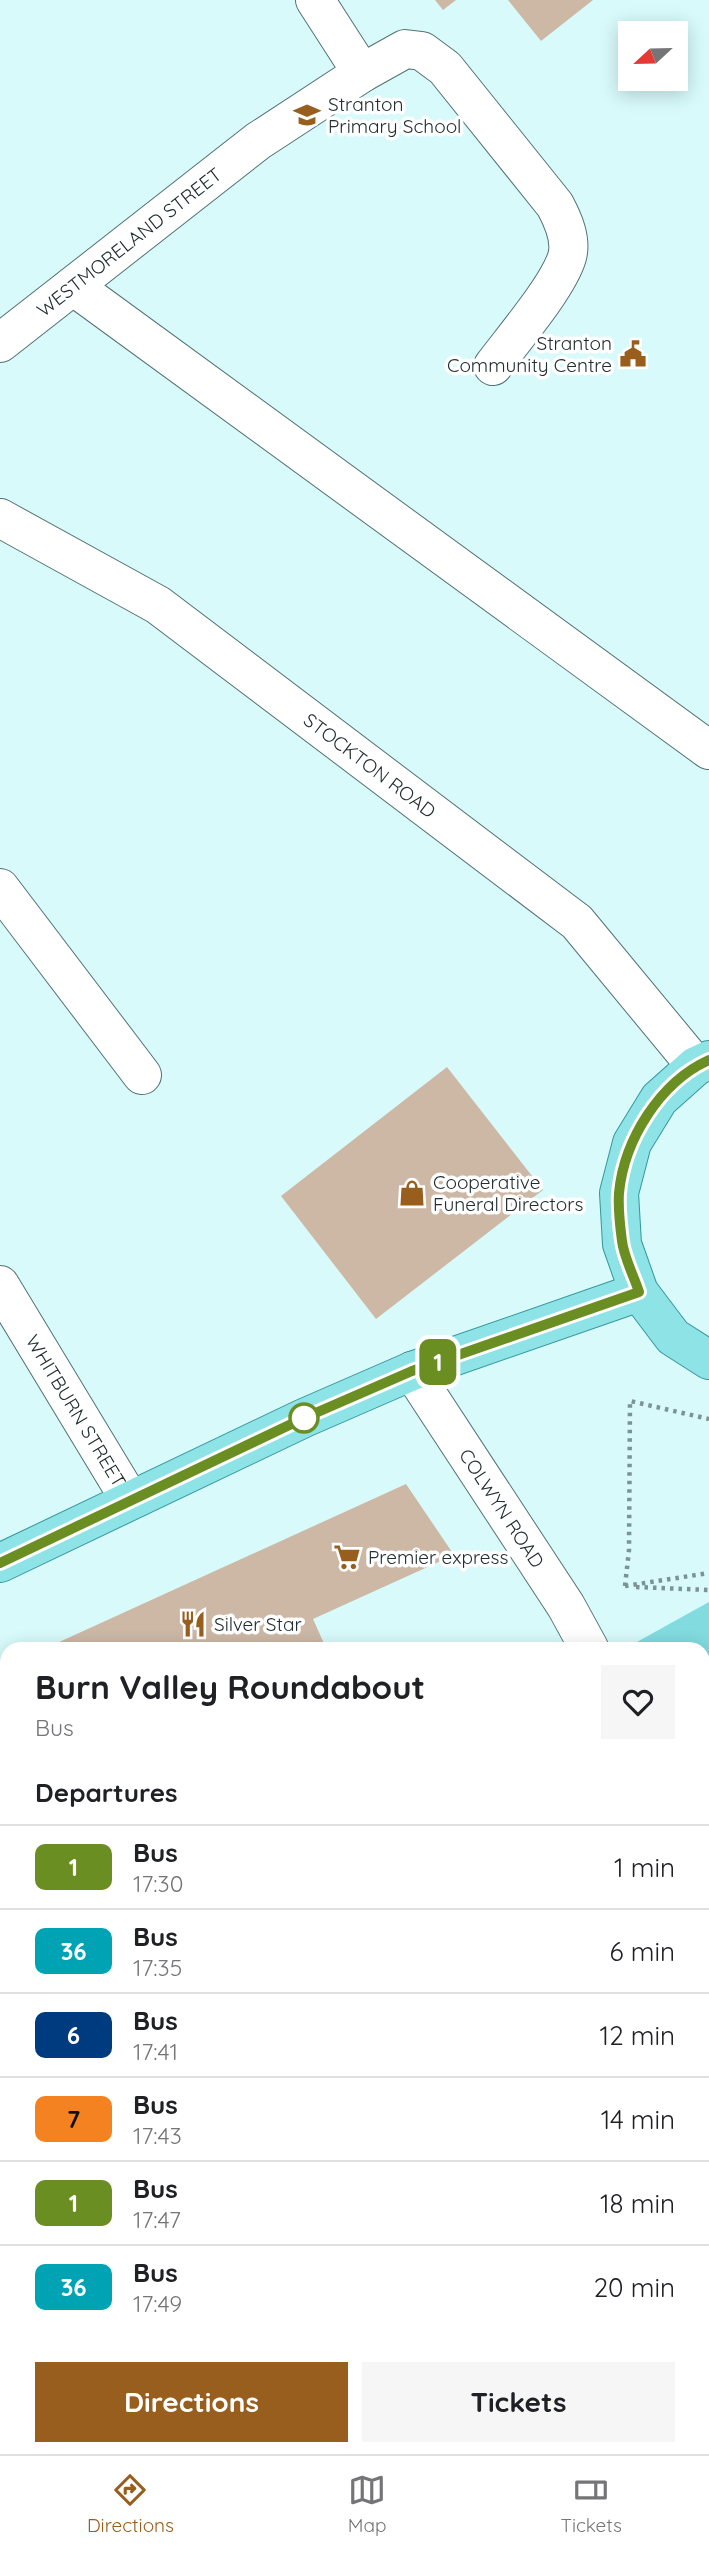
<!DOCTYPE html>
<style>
:root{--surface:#fff;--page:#f6f6f6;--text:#202124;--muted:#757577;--line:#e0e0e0;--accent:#985e1d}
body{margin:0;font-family:Quicksand,sans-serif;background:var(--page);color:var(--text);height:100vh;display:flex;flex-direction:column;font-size:26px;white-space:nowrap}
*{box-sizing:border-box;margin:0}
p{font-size:23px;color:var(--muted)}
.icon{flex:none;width:38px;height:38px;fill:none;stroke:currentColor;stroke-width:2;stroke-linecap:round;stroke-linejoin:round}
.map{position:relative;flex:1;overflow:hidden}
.sheet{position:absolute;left:0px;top:1642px;width:710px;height:814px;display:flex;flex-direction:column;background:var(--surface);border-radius:21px 21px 0 0;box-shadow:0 4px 18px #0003}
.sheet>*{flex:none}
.badge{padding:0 14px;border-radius:10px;font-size:24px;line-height:46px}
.needle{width:46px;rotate:248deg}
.tools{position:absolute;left:618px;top:21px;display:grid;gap:14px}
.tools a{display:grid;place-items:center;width:70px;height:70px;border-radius:0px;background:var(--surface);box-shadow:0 4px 18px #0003;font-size:35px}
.map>.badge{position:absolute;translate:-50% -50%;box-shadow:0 0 0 4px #fff}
h2{padding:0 35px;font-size:26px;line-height:63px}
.round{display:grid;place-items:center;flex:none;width:74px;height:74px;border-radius:0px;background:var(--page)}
.overview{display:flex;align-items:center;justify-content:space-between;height:119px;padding:0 35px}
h1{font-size:33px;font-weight:700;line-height:52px}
.button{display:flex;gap:14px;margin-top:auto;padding:14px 35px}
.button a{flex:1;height:80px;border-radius:0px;background:var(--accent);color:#fff;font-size:28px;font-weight:700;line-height:80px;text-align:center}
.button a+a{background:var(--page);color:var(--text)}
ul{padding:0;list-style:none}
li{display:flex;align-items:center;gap:21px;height:84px;padding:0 35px;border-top:2px solid var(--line)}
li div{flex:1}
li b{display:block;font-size:26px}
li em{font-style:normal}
li .badge{min-width:77px;font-weight:700;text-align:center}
.tab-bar{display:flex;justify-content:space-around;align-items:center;height:98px;border-top:2px solid var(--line);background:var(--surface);font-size:19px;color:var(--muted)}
.tab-bar a{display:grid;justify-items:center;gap:4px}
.tab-bar .current{color:var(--accent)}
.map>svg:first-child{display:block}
</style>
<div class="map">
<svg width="709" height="2454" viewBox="0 0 709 2454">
<rect width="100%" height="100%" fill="#d8fafb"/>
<polygon fill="#81dbdf" points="709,1602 709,1776 704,1768 704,1648 626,1648"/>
<g fill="#cdb8a6">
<polygon points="435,0 456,0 443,10"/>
<polygon points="508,0 593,0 541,41"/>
<polygon points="447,1067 543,1190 376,1319 281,1196"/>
<polygon points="406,1484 454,1555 313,1619 326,1648 266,1648 263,1642 249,1648 46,1648"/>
<polygon points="7,1666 7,1801 0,1804 0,1669"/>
<polygon points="0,1930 3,1936 7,1934 7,2010 0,2013"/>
<polygon points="709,1986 709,2074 704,2076 704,1989"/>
<polygon points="7,2114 7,2184 0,2187 0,2118"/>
<polygon points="709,2178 709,2250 704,2252 704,2181"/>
<polygon points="7,2273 7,2316 0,2300 0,2276"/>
<polygon points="7,2322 7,2372 0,2357 0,2325"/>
<polygon points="709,2378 709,2450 701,2454 543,2454 556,2448 704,2448 704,2381"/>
<polygon points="109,2448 268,2448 256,2454 97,2454"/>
<polygon points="298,2448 348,2448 350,2453 301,2454"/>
<polygon points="476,2448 526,2448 529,2454 479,2454"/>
</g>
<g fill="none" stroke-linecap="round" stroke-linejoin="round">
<g stroke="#547273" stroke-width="40">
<g id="minor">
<polyline points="315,0 362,73"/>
<polyline points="73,286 709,750"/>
<path id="s1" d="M0,343L258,141L362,73L405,49L422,51L445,68L555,205C563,220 572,239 567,257C558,287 513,339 493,366"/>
<path id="s2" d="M0,518L158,605L577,922L696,1066"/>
<polyline points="0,888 142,1075"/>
<path id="s3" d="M0,1285L130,1500"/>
<path id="s4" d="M412,1371L566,1606L589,1648"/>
<polyline points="704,1838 709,1847"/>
<polyline points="0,1875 7,1872"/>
<polyline points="0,2063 7,2059"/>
<polyline points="704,2127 709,2124"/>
<polyline points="0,2258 7,2255"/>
<polyline points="704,2315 709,2312"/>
<polyline points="0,2390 7,2404"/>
<polyline points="0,2443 7,2440"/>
<polyline points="50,2448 53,2454"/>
<polyline points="400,2454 413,2448"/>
</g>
</g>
<g stroke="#36979c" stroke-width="40">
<g id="major">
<polyline points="709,1060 696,1066 659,1099 632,1143 619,1193 622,1244 639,1292 673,1337 709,1360"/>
<polyline points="0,1563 304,1418 412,1371 639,1292"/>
</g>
</g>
<g stroke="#7c9394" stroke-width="4.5" stroke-dasharray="3.5 5" stroke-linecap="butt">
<polyline points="625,1586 629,1550 630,1401 709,1419"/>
<polyline points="625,1586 709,1573"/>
<polyline points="636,1587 709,1590"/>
</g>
<use href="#minor" stroke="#fff" stroke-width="38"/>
<use href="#major" stroke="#8de3e6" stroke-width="38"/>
</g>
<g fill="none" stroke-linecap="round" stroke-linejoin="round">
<g stroke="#fff" stroke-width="16">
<path id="line" d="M0,1563L304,1418L412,1371L639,1292C634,1276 624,1258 622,1241C620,1226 618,1208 619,1193C624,1140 660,1082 709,1060"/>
</g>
<use href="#line" stroke="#6b8e23" stroke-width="10"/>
</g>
<defs>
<g id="school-bare" transform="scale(2.1)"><path d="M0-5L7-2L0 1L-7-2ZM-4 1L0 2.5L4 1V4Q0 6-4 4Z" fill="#985e1d" stroke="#fff" stroke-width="2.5" paint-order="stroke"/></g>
<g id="civic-bare" transform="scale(2.1)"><path d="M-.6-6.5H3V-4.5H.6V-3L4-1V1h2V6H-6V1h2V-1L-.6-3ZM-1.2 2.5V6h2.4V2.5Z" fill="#985e1d" stroke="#fff" stroke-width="2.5" paint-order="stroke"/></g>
<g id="shop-bare" transform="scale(2.1)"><path d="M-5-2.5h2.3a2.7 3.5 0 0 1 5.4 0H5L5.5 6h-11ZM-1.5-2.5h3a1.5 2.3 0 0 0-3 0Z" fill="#985e1d" stroke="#fff" stroke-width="2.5" paint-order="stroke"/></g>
<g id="supermarket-bare" transform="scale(2.1)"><path d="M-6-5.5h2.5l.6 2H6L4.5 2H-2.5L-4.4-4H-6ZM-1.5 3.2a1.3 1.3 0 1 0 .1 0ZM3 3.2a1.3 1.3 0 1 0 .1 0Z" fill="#985e1d" stroke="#fff" stroke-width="2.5" paint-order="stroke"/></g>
<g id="restaurant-bare" transform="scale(2.1)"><path d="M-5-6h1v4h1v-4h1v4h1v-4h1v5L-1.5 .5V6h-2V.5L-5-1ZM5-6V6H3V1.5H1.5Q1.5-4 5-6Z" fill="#985e1d" stroke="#fff" stroke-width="2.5" paint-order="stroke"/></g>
</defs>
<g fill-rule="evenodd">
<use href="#school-bare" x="307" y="115"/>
<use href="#civic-bare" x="633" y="354"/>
<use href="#shop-bare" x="412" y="1193"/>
<use href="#supermarket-bare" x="347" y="1557"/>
<use href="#restaurant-bare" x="193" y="1624"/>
</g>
<circle fill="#fff" stroke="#6b8e23" stroke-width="3.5" cx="304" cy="1418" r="14"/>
<g text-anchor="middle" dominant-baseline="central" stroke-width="7" stroke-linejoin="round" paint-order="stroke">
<g font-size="19" fill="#222e2f" stroke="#fff" text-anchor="start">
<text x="328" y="104">Stranton<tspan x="328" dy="22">Primary School</tspan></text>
<text x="612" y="343" text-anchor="end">Stranton<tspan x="612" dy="22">Community Centre</tspan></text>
<text x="433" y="1182">Cooperative<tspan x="433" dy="22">Funeral Directors</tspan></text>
<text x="368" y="1557">Premier express</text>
<text x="214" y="1624">Silver Star</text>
</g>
<g font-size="19" fill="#222e2f" stroke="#fff">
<text stroke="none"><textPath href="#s1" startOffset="164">WESTMORELAND STREET</textPath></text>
<text stroke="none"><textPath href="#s2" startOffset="446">STOCKTON ROAD</textPath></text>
<text stroke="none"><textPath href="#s3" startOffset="147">WHITBURN STREET</textPath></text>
<text stroke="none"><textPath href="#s4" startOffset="164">COLWYN ROAD</textPath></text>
</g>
</g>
</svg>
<div class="tools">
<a><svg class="needle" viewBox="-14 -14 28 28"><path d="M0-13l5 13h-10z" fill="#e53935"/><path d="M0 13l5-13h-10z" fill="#757577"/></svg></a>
</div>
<b class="badge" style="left:438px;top:1362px;background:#6b8e23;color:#fff">1</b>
<section class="sheet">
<div class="overview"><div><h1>Burn Valley Roundabout</h1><p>Bus</p></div><a class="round"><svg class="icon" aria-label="heart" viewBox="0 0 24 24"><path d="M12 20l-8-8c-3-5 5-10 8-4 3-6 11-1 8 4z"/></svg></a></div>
<h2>Departures</h2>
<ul>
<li><span class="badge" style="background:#6b8e23;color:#fff">1</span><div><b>Bus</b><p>17:30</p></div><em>1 min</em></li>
<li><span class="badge" style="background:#00a3b4;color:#fff">36</span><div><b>Bus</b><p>17:35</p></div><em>6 min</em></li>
<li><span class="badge" style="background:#003b80;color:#fff">6</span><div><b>Bus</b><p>17:41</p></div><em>12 min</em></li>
<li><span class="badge" style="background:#f58220;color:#111">7</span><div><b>Bus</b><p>17:43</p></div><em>14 min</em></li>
<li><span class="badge" style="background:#6b8e23;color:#fff">1</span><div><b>Bus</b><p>17:47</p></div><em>18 min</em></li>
<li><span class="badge" style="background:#00a3b4;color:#fff">36</span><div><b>Bus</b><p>17:49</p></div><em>20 min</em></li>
</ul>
<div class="button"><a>Directions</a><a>Tickets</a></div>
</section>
</div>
<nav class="tab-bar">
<a class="current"><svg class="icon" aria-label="directions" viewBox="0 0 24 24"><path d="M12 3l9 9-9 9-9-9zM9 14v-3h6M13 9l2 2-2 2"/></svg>Directions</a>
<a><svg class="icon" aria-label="map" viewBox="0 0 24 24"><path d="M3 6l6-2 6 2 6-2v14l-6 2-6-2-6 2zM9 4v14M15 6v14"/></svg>Map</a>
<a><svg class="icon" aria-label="tickets" viewBox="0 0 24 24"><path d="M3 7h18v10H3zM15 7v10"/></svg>Tickets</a>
</nav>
